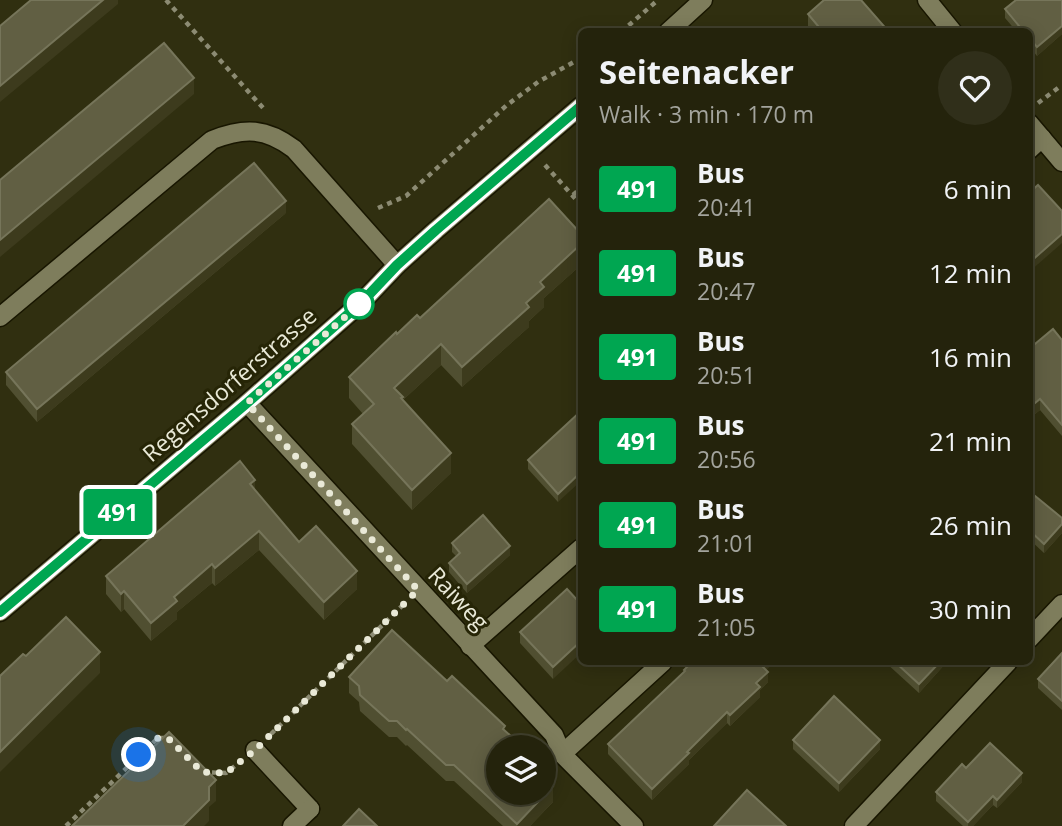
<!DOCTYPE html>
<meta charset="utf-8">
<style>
:root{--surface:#24230c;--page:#302f1a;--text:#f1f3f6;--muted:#a3a49d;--line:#41402d}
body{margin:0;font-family:"Open Sans",sans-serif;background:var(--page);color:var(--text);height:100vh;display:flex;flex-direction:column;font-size:26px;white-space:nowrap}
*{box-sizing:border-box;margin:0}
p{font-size:23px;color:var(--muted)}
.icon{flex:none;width:38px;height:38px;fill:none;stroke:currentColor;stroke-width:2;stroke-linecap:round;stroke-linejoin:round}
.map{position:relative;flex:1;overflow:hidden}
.sheet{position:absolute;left:578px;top:28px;width:455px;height:637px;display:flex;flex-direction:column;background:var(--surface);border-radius:10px;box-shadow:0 4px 18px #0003,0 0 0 2px var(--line)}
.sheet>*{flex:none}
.badge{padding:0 14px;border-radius:5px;font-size:24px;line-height:46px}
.controls{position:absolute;left:486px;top:735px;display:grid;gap:14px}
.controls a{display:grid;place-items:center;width:70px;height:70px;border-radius:50%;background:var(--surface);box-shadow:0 4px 18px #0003,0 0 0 2px var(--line);font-size:35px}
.you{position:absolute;width:35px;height:35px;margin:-18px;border:5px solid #fff;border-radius:50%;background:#1a73e8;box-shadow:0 0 0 10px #1a73e833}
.map>.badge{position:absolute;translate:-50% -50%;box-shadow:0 0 0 4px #fff}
.round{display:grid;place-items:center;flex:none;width:74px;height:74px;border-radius:37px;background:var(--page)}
.head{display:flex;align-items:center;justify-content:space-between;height:119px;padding:0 21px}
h1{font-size:33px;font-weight:700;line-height:52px}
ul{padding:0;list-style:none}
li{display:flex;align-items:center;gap:21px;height:84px;padding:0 21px}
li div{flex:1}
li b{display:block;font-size:26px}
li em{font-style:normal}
li .badge{min-width:77px;font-weight:700;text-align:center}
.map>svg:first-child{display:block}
</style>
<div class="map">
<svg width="1062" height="826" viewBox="0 0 1062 826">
<rect width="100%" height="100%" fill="#302f10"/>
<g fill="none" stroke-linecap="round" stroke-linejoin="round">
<g stroke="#181600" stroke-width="21">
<polyline id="service" points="255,750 310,809"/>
</g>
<g stroke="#181600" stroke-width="21">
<g id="minor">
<polyline points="927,0 953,32"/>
<polyline points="1029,123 1062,162"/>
<polyline points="1029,150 1042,138"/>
<path d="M0,317L212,140C245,127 266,128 294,149L397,265"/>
<polyline points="247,403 554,735 562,754 634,826"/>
<polyline points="1029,639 1062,604"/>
<polyline points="470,646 581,548"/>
<polyline points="562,754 663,662"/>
<polyline points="292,826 310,809"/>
<polyline points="854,826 1008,662"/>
</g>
</g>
<g stroke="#181600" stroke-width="21">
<g id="tertiary">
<polyline points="668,32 703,0"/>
<polyline points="0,612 247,403 362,302 397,265 436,230 581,106"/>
</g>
</g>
<g stroke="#8c8b73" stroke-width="4.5" stroke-dasharray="5 5" stroke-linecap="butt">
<polyline points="166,0 264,109"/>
<polyline points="621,32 658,0"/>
<polyline points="1038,103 1062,85"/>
<polyline points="545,165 581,205"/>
<polyline points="573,195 581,188"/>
<polyline points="378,208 406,196 507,105 538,82 581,58"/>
<polyline points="271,734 403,605"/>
<polyline points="202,772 226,773 236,765"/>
<polyline points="66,826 158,738 166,738"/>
</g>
<use href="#service" stroke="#7e7d5c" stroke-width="18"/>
<use href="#minor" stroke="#7e7d5c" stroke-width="18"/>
<use href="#tertiary" stroke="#7e7d5c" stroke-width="18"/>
</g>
<g fill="#504f31">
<polygon points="1062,0 1062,34 1037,56 1029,46 1029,32 1017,32 1005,18 1005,9"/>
<polygon points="808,14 889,32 812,32 808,27"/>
<polygon points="286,213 37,422 6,385 6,372"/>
<polygon points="581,234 581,265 544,298 544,307 529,321 529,327 462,387 441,365 403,400 451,473 412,510 352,444 352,424 363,414 349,398 349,377 420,318"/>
<polygon points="1062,340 1062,436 1040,410 1029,419 1029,349"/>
<polygon points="581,411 558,502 528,469 528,460"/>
<polygon points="255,490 299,542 357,589 324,620 259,550 215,586 212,583 177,612 177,619 151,641 124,609 121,612 106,594 106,576"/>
<polygon points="1029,491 1062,518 1062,533 1044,553 1029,539"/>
<polygon points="452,543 510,555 467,593 449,572 449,563 456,556 452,552"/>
<polygon points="578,601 553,679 520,643 520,632"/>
<polygon points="1062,653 1062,710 1038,688 1038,679"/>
<polygon points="885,662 946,662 946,663 919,693"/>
<polygon points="684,670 766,670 768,682 760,690 760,697 730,726 727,723 689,760 689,764 652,800 608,754 608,744 684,672"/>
<polygon points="349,677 447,681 505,731 512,747 553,802 530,826 503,826 454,781 446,781 407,745 406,746 397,737 389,737 360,711 359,702 349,693"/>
<polygon points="793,740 880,749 839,792 793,749"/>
<polygon points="966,768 1022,782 997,808 993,805 973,826 963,826 936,801 936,792"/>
</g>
<g fill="#3d3b1d">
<polygon points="103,0 118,0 118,4 0,102 0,86"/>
<polygon points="1062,26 1062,34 1037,56 1037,47"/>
<polygon points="194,78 194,94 0,257 0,240"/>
<polygon points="286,201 286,213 37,422 37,409"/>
<polygon points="1062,234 1062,243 1029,272 1029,263"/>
<polygon points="581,244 581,265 544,298 544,307 529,321 529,327 462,387 462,367 526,303 540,282"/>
<polygon points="441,344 441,365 403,400 394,388"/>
<polygon points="1040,399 1040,410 1029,419 1029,408"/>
<polygon points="451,453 451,473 412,510 412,490"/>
<polygon points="581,472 581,481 558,502 558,494"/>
<polygon points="255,480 255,498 250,484"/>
<polygon points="1062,524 1062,533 1044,553 1044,544"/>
<polygon points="259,531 259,550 215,586 215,568"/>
<polygon points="510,546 510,555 467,593 467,584"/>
<polygon points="212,564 212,583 177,612 177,619 151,641 151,623 174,597"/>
<polygon points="357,571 357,589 324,620 324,602"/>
<polygon points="124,591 124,609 121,612 121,594"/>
<polygon points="581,641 581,653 553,679 553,667"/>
<polygon points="100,652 100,673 0,772 0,752"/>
<polygon points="764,662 775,662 761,675 761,665"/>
<polygon points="940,662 946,662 946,663 919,693 919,684"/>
<polygon points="768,672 768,682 760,690 760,697 730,726 730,715 756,683"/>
<polygon points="727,712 727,723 689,760 689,764 652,800 652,789 687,752"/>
<polygon points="512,737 512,747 506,743"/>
<polygon points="880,740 880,749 839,792 839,783"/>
<polygon points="1022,773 1022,782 997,808 997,800"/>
<polygon points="216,780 216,801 209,807 209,821 204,826 183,826 209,787"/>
<polygon points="553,786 553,802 530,826 517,826 517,824"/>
<polygon points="993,796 993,805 973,826 968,826 968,822"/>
</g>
<g fill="#615f43" stroke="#76755a" stroke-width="2">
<polygon points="31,0 103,0 0,86 0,26"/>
<polygon points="824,0 861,0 889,32 823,32 808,14"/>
<polygon points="1016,0 1062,0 1062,26 1037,47 1029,37 1029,32 1024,32 1005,9"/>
<polygon points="164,43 194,78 0,240 0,180"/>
<polygon points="254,163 286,201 37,409 6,372"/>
<polygon points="1038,185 1062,211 1062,234 1029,263 1029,193"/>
<polygon points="549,199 581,234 581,244 540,282 544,287 526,303 529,307 462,367 441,344 394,388 403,397 401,398 451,453 412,490 352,424 374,404 349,377 396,332 397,334 417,315 420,318"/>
<polygon points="1053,329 1062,340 1062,425 1040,399 1029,408 1029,349"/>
<polygon points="581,411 581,472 558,494 528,460"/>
<polygon points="240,461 255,480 250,484 299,542 316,526 357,571 324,602 259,531 215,568 212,564 174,597 177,601 151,623 124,591 121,594 106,576"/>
<polygon points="1029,491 1062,518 1062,524 1044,544 1029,530"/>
<polygon points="483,515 510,546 467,584 449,563 460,553 452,543"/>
<polygon points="567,589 578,601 581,598 581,641 553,667 520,632"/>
<polygon points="66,617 100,652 0,752 0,676 23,654 26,656"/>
<polygon points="392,630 447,681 452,676 505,726 503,729 512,737 506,743 511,747 499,747 499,793 544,793 544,778 553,786 517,824 454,765 446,765 407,729 406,730 397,721 389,721 360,695 359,686 349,677"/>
<polygon points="1062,653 1062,701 1038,679"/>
<polygon points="692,662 764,662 761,665 768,672 756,683 760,687 730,715 727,712 687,752 689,753 652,789 608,744 685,671 684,670"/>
<polygon points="895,662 940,662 919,684"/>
<polygon points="834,696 880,740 839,783 793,740"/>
<polygon points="169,732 216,780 209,787 209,800 183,826 72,826"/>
<polygon points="990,743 1022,773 997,800 993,796 968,822 936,792 962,764 966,768"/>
<polygon points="747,790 786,826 714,826"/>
<polygon points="359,809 377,826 343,826"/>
</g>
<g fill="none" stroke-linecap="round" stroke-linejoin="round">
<g stroke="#fff" stroke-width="16">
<polyline id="line" points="0,612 247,403 362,302 397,265 436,230 581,106"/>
</g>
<use href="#line" stroke="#00a651" stroke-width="10"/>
<polyline stroke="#e9e9d7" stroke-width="7" stroke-dasharray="0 12.6" points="139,755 158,738 168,738 202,772 226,773 255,750 418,590 247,403 362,302 359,304"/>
</g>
<circle fill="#fff" stroke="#00a651" stroke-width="3.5" cx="359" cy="304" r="14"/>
<g text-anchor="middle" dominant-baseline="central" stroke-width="6" stroke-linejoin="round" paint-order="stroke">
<g font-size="23" fill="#e9e9d7" stroke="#262506">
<text transform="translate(229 384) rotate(-41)">Regensdorferstrasse</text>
<text transform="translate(459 598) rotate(47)">Raiweg</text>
</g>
</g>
</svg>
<div class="controls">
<a><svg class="icon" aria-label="layers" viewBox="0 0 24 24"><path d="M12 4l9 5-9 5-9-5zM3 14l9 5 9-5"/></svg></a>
</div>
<div class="you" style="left:139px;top:755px"></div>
<b class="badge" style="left:118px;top:512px;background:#00a651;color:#fff">491</b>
<section class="sheet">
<div class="head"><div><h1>Seitenacker</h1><p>Walk · 3 min · 170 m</p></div><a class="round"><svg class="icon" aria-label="heart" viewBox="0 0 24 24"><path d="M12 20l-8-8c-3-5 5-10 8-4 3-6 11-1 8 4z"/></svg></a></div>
<ul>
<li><span class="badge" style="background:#00a651;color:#fff">491</span><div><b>Bus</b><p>20:41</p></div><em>6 min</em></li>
<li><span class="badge" style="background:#00a651;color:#fff">491</span><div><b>Bus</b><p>20:47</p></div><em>12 min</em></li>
<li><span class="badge" style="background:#00a651;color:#fff">491</span><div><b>Bus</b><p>20:51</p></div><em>16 min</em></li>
<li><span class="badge" style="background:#00a651;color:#fff">491</span><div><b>Bus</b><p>20:56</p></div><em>21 min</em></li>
<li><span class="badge" style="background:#00a651;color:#fff">491</span><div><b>Bus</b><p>21:01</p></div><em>26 min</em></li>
<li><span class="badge" style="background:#00a651;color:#fff">491</span><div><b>Bus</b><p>21:05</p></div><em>30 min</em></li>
</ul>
</section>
</div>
